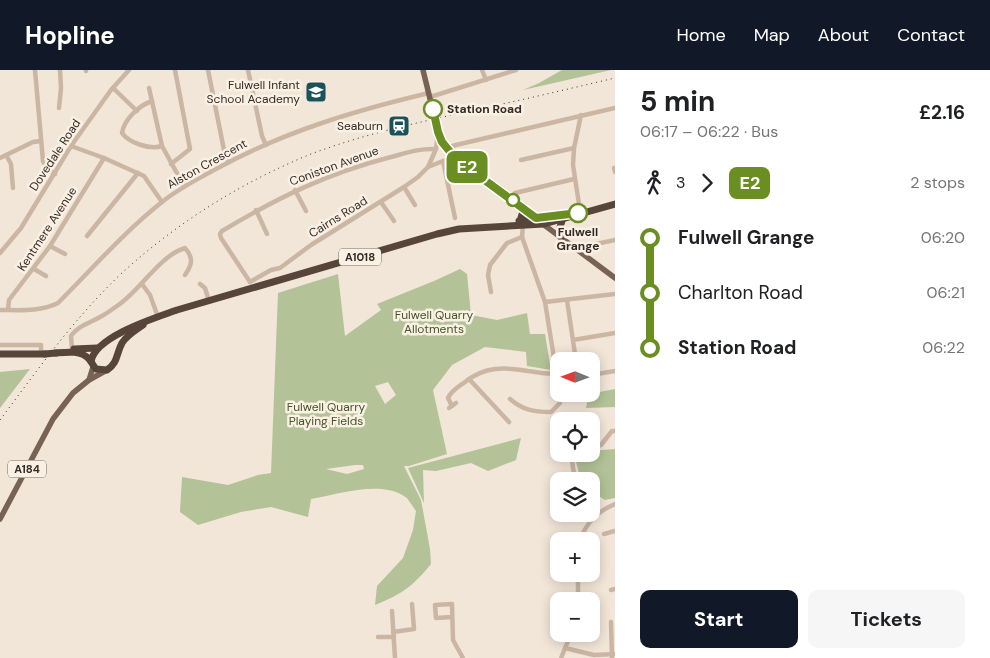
<!DOCTYPE html>
<meta charset="utf-8">
<style>
:root{--surface:#fff;--page:#f6f6f6;--text:#202124;--muted:#757577;--accent:#111827}
body{margin:0;font-family:"DM Sans",sans-serif;background:var(--page);color:var(--text);height:100vh;display:flex;flex-direction:column;font-size:19px;white-space:nowrap}
*{box-sizing:border-box;margin:0}
p{font-size:16px;color:var(--muted)}
.icon{flex:none;width:28px;height:28px;fill:none;stroke:currentColor;stroke-width:2;stroke-linecap:round;stroke-linejoin:round}
.map{position:relative;flex:1;overflow:hidden}
.side{display:flex;flex-direction:column;background:var(--surface);width:375px}
.side>*{flex:none}
.badge{padding:0 10px;border-radius:8px;font-size:18px;line-height:32px}
.needle{width:32px;rotate:271deg}
.controls{position:absolute;left:550px;top:282px;display:grid;gap:10px}
.controls a{display:grid;place-items:center;width:50px;height:50px;border-radius:10px;background:var(--surface);box-shadow:0 2px 12px #0003;font-size:25px}
.map>.badge{position:absolute;translate:-50% -50%;box-shadow:0 0 0 2px #fff}
.legs{display:flex;align-items:center;gap:8px;height:55px;padding:0 25px;font-size:16px}
.legs p{margin-inline-start:auto}
.summary{display:flex;align-items:center;justify-content:space-between;height:85px;padding:0 25px}
h1{font-size:28px;font-weight:700;line-height:38px}
.cta{display:flex;gap:10px;margin-top:auto;padding:10px 25px}
.cta a{flex:1;height:58px;border-radius:10px;background:var(--accent);color:#fff;font-size:20px;font-weight:700;line-height:58px;text-align:center}
.cta a+a{background:var(--page);color:var(--text)}
ul{padding:0 25px;list-style:none}
li{display:flex;align-items:center;gap:18px;height:55px;font-size:19px}
li i{display:grid;place-items:center;width:8px;height:100%;margin:0 6px;background:currentColor}
li i::after{content:'';width:12px;height:12px;margin:-6px;border:4px solid;border-radius:50%;background:var(--surface)}
li p{margin-inline-start:auto}
li:first-child i{background:linear-gradient(#0000 50%,currentColor 0)}
li:last-child i{background:linear-gradient(currentColor 50%,#0000 0)}
header{display:flex;align-items:center;gap:30px;box-sizing:border-box;height:70px;padding:0 25px;background:var(--accent);color:#fff}
header strong{font-size:24px}
nav{display:flex;gap:28px;margin-inline-start:auto;font-size:18px}
main{display:flex;flex:1;min-height:0}
.map>svg:first-child{display:block}
</style>
<header>
<strong>Hopline</strong>
<nav><a>Home</a><a>Map</a><a>About</a><a>Contact</a></nav>
</header>
<main>
<div class="map">
<svg width="615" height="588" viewBox="0 0 615 588">
<rect width="100%" height="100%" fill="#f2e6d8"/>
<g fill="#b3c297" fill-rule="evenodd">
<polygon points="562,0 611,0 523,20 539,13"/>
<path d="M460,199L467,204L471,245L497,250L527,243L530,264H545L551,300L527,296L526,282L485,277L452,295L433,320L447,384L409,396H404L421,430L430,479L431,494C412,517 402,524 375,535L377,516L403,488L413,460L416,441C413,437 410,432 407,428C383,409 338,424 311,429L308,447L271,437L241,442L198,455L180,442L182,407L228,415L258,405L271,403L278,223L338,204L345,266L381,240L377,234L434,211ZM388,312L396,325L385,334L375,316ZM355,395H363L364,399L347,404L326,399Z"/>
<polygon points="30,299 0,338 0,302"/>
<polygon points="615,319 615,337 586,338 589,324"/>
<polygon points="521,368 516,390 488,401 471,393 436,401 423,400 424,433 408,398"/>
<polygon points="615,379 615,428 605,430 591,421 591,411 581,411 574,384 591,384 591,381"/>
</g>
<g fill="none" stroke-linecap="round" stroke-linejoin="round">
<g stroke="#cbb6a3" stroke-width="4.5">
<polyline points="35,0 43,91 47,99 55,104"/>
<polyline points="208,0 225,85 228,92"/>
<polyline points="248,0 262,66 266,75"/>
<polyline points="482,0 486,10"/>
<polyline points="86,1 86,0"/>
<polyline points="113,18 137,41"/>
<polyline points="149,18 162,76 184,116"/>
<polyline points="430,27 516,0"/>
<path d="M152,31C140,35 124,49 122,63C129,73 150,80 162,76"/>
<polyline points="59,38 61,18 60,0"/>
<polyline points="438,62 436,79 428,97 443,91 456,89"/>
<polyline points="71,76 104,88 144,106 162,132"/>
<polyline points="446,78 456,75 615,38"/>
<polyline points="6,85 11,94 13,118"/>
<polyline points="0,88 33,72 41,71"/>
<polyline points="521,90 574,78"/>
<polyline points="443,91 455,148"/>
<polyline points="171,94 190,79 175,0"/>
<polyline points="614,98 615,102"/>
<polyline points="404,117 415,135"/>
<polyline points="295,120 306,141"/>
<polyline points="511,128 515,123 574,109"/>
<polyline points="381,132 394,151"/>
<polyline points="579,134 573,95 574,78 581,45"/>
<polyline points="256,140 267,164"/>
<polyline points="523,155 522,167 545,232 559,319"/>
<polyline points="87,166 138,103"/>
<polyline points="50,176 65,184"/>
<polyline points="577,178 615,170"/>
<polyline points="0,183 21,158 71,76 111,20 129,0"/>
<polyline points="34,199 46,206"/>
<path d="M250,212L221,168L220,164L222,161C277,128 328,103 391,87C406,83 420,78 436,79"/>
<polyline points="250,212 271,200 280,198 311,175 404,117 418,107 428,97"/>
<polyline points="142,214 150,225 158,247"/>
<polyline points="200,214 205,218 209,231"/>
<polyline points="491,222 488,205 490,195 507,173 522,167"/>
<polyline points="567,230 576,291"/>
<polyline points="545,232 615,224"/>
<path d="M0,240C20,240 40,242 58,233C92,199 124,162 162,132C178,119 196,110 214,100C283,62 353,41 429,23"/>
<polyline points="8,240 9,230 50,176 104,88"/>
<polyline points="573,270 615,263"/>
<polyline points="0,275 41,275 41,284"/>
<path d="M72,279L71,266C79,255 90,253 100,247C106,244 111,240 117,236C140,221 159,186 185,178C194,188 192,195 185,205"/>
<polyline points="591,305 615,301"/>
<polyline points="469,309 509,352"/>
<path d="M510,329C523,340 533,342 551,342L560,333V324"/>
<path d="M452,336L448,328C451,321 458,317 465,312C485,296 504,297 528,301C538,302 546,305 556,303"/>
<polyline points="449,338 456,333"/>
<polyline points="591,377 601,375 612,361 615,361"/>
<polyline points="571,384 575,411"/>
<polyline points="591,433 599,442"/>
<polyline points="604,464 615,461"/>
<path d="M580,471C585,454 598,441 615,434"/>
<polyline points="578,504 578,531"/>
<polyline points="611,520 615,519"/>
<polyline points="392,541 395,588"/>
<polyline points="452,547 436,548 435,535 452,534 453,570 463,588"/>
<polyline points="611,552 612,588"/>
<polyline points="393,562 414,559 412,534"/>
<polyline points="378,567 394,567"/>
<polyline points="565,578 594,585 615,584"/>
<polyline points="561,588 571,564"/>
</g>
<g stroke="#786256" stroke-width="5.5">
<polyline points="423,0 433,41"/>
<polyline points="436,52 442,72 456,89 615,208"/>
<polyline points="89,310 93,297"/>
<polyline points="0,449 53,349 73,323 89,310 107,300"/>
</g>
<g stroke="#57453c" stroke-width="7">
<polyline points="519,151 562,145"/>
<polyline points="520,151 524,138"/>
<polyline points="561,167 560,157 563,148"/>
<polyline points="74,279 97,278"/>
<path d="M56,283C67,282 81,280 89,289C92,292 93,296 96,299L107,300C118,293 116,284 122,273C127,265 136,260 143,255"/>
<polyline points="0,284 45,284"/>
<path d="M91,291C96,266 155,248 177,240L437,164L459,159L544,154L615,134"/>
</g>
<path stroke="#352b26" stroke-width="1" stroke-dasharray="1 4" stroke-linecap="butt" d="M0,350C38,299 76,246 123,202C178,152 242,112 311,84C364,64 420,52 475,40C522,30 568,19 615,8"/>
<polyline stroke="#786256" stroke-width="5.5" points="433,41 436,52"/>
<polyline stroke="#57453c" stroke-width="7" points="45,284 56,283"/>
</g>
<g fill="none" stroke-linecap="round" stroke-linejoin="round">
<g stroke="#fff" stroke-width="11">
<polyline id="line-1" points="433,39 438,62 442,72 456,89 536,148 578,143"/>
</g>
<use href="#line-1" stroke="#6b8e23" stroke-width="8"/>
</g>
<defs>
<g id="school-square" transform="scale(1.125)"><rect x="-9" y="-9" width="18" height="18" rx="4" fill="#195359" stroke="#faf0e4"/><path d="M0-5L7-2L0 1L-7-2ZM-4 1L0 2.5L4 1V4Q0 6-4 4Z" fill="#fff"/></g>
<g id="station-square" transform="scale(1.125)"><rect x="-9" y="-9" width="18" height="18" rx="4" fill="#195359" stroke="#faf0e4"/><path d="M-3-6H3Q5-6 5-4V2Q5 4 3 4L4.5 6H3L1.5 4h-3L-3 6H-4.5L-3 4Q-5 4-5 2V-4Q-5-6-3-6ZM-3.5-4v3h7v-3ZM-3.5 1v1.5H-2V1ZM2 1v1.5H3.5V1Z" fill="#fff"/></g>
</defs>
<g fill-rule="evenodd">
<use href="#school-square" x="316" y="22"/>
<use href="#station-square" x="399" y="56"/>
</g>
<g fill="#fff" stroke="#6b8e23" stroke-width="2.5">
<circle cx="433" cy="39" r="9"/>
<circle cx="513" cy="130" r="6"/>
<circle cx="578" cy="143" r="9"/>
</g>
<g text-anchor="middle" dominant-baseline="central" stroke-width="5" stroke-linejoin="round" paint-order="stroke">
<g fill="#faf0e4" stroke="#70665f" stroke-width="1">
<rect x="339" y="178.5" width="42" height="17" rx="4"/>
<rect x="8" y="390.5" width="38" height="17" rx="4"/>
</g>
<g font-size="11" font-weight="bold" fill="#352b26">
<text x="360" y="187">A1018</text>
<text x="27" y="399">A184</text>
</g>
<g font-size="12" fill="#352b26" stroke="#faf0e4" text-anchor="end">
<text x="300" y="15">Fulwell Infant<tspan x="300" dy="14">School Academy</tspan></text>
<text x="383" y="56">Seaburn</text>
</g>
<g font-size="12" font-weight="bold" fill="#352b26" stroke="#faf0e4" text-anchor="start">
<text x="447" y="39">Station Road</text>
<text x="578" y="162" text-anchor="middle">Fulwell<tspan x="578" dy="14">Grange</tspan></text>
</g>
<g font-size="12" fill="#352b26" stroke="#faf0e4">
<text transform="translate(55 85) rotate(-57)">Dovedale Road</text>
<text transform="translate(207 94) rotate(-29)">Alston Crescent</text>
<text transform="translate(334 96) rotate(-20)">Coniston Avenue</text>
<text transform="translate(338 147) rotate(-32)">Cairns Road</text>
<text transform="translate(47 159) rotate(-57)">Kentmere Avenue</text>
</g>
<g font-size="12" fill="#445528" stroke="#faf0e4">
<text x="434" y="245">Fulwell Quarry<tspan x="434" dy="14">Allotments</tspan></text>
<text x="326" y="337">Fulwell Quarry<tspan x="326" dy="14">Playing Fields</tspan></text>
</g>
</g>
</svg>
<div class="controls">
<a><svg class="needle" viewBox="-14 -14 28 28"><path d="M0-13l5 13h-10z" fill="#e53935"/><path d="M0 13l5-13h-10z" fill="#757577"/></svg></a>
<a><svg class="icon" aria-label="locate" viewBox="0 0 24 24"><circle cx="12" cy="12" r="6"/><path d="M12 2v4M12 18v4M2 12h4M18 12h4"/></svg></a>
<a><svg class="icon" aria-label="layers" viewBox="0 0 24 24"><path d="M12 4l9 5-9 5-9-5zM3 14l9 5 9-5"/></svg></a>
<a>+</a>
<a>−</a>
</div>
<b class="badge" style="left:467px;top:97px;background:#6b8e23;color:#fff">E2</b>
</div>
<section class="side">
<div class="summary"><div><h1>5 min</h1><p>06:17 – 06:22 · Bus</p></div><b>£2.16</b></div>
<div class="legs"><svg class="icon" aria-label="walk" viewBox="0 0 24 24"><circle cx="13" cy="4" r="2"/><path d="M13 8l-2 6 4 7M11 14l-3 7M7 12l3-4h3l4 4"/></svg>3<svg class="icon" aria-label="forward" viewBox="0 0 24 24"><path d="M9 5l7 7-7 7"/></svg><b class="badge" style="background:#6b8e23;color:#fff">E2</b><p>2 stops</p></div>
<ul>
<li><i style="color:#6b8e23"></i><b>Fulwell Grange</b><p>06:20</p></li>
<li><i style="color:#6b8e23"></i><span>Charlton Road</span><p>06:21</p></li>
<li><i style="color:#6b8e23"></i><b>Station Road</b><p>06:22</p></li>
</ul>
<div class="cta"><a>Start</a><a>Tickets</a></div>
</section>
</main>
